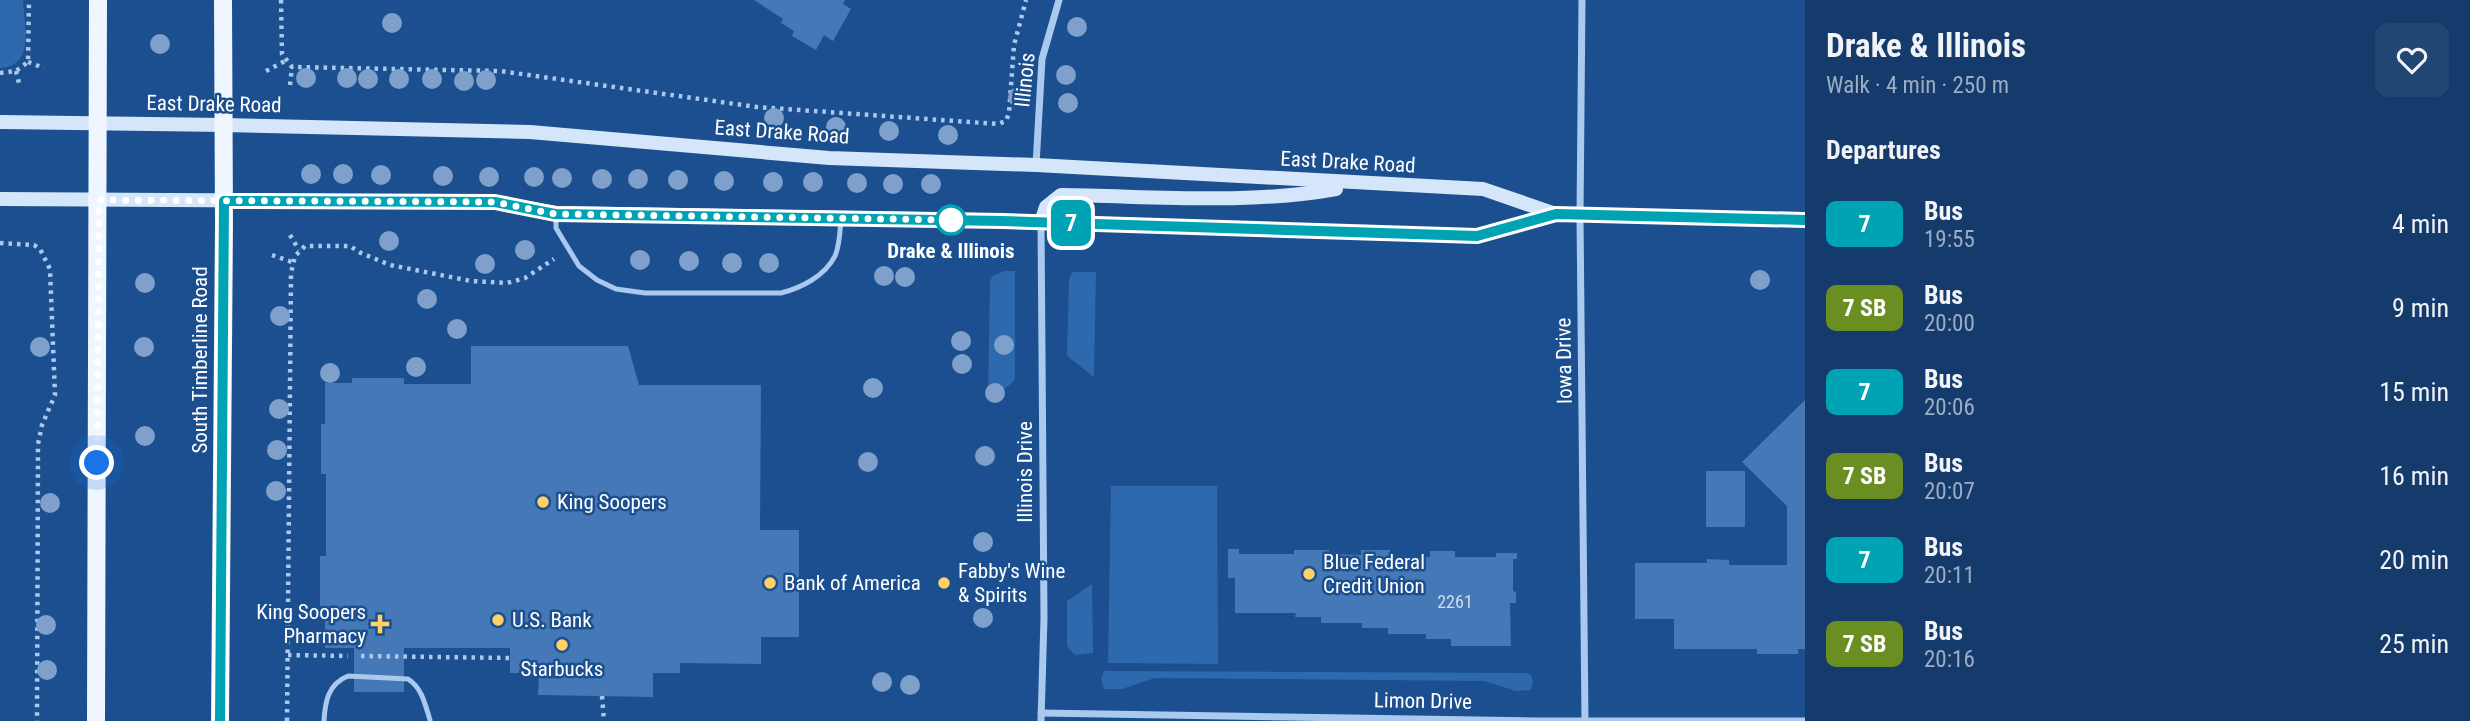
<!DOCTYPE html>
<meta charset="utf-8">
<style>
:root{--surface:#143b6b;--page:#214673;--text:#f1f3f6;--muted:#9dadc1}
body{margin:0;font-family:"Roboto Condensed",sans-serif;background:var(--page);color:var(--text);height:100vh;display:flex;flex-direction:column;font-size:26px;white-space:nowrap}
*{box-sizing:border-box;margin:0}
p{font-size:23px;color:var(--muted)}
.icon{flex:none;width:38px;height:38px;fill:none;stroke:currentColor;stroke-width:2;stroke-linecap:round;stroke-linejoin:round}
.map{position:relative;flex:1;overflow:hidden}
.sheet{display:flex;flex-direction:column;background:var(--surface);width:665px}
.sheet>*{flex:none}
.badge{padding:0 14px;border-radius:10px;font-size:24px;line-height:46px}
.you{position:absolute;width:35px;height:35px;margin:-18px;border:5px solid #fff;border-radius:50%;background:#1a73e8;box-shadow:0 0 0 10px #1a73e833}
.map>.badge{position:absolute;translate:-50% -50%;box-shadow:0 0 0 4px #fff}
h2{padding:0 21px;font-size:26px;line-height:63px}
.round{display:grid;place-items:center;flex:none;width:74px;height:74px;border-radius:14px;background:var(--page)}
.head{display:flex;align-items:center;justify-content:space-between;height:119px;padding:0 21px}
h1{font-size:33px;font-weight:700;line-height:52px}
ul{padding:0;list-style:none}
li{display:flex;align-items:center;gap:21px;height:84px;padding:0 21px}
li div{flex:1}
li b{display:block;font-size:26px}
li em{font-style:normal}
li .badge{min-width:77px;font-weight:700;text-align:center}
main{display:flex;flex:1;min-height:0}
.map>svg:first-child{display:block}
</style>
<main>
<div class="map">
<svg width="1805" height="721" viewBox="0 0 1805 721">
<rect width="100%" height="100%" fill="#1b4f8f"/>
<g fill="#2e69ad">
<path d="M0,0H23C24,26 36,66 0,68Z"/>
<polygon points="1004,271 1015,271 1015,379 1012,383 988,400 990,283 992,276"/>
<polygon points="1072,272 1096,272 1094,377 1067,356 1069,280"/>
<polygon points="1111,486 1217,486 1218,664 1108,663"/>
<polygon points="1092,584 1093,653 1075,655 1067,646 1067,601"/>
<polygon points="1104,671 1526,673 1531,675 1533,682 1531,690 1516,691 1484,681 1155,678 1122,689 1104,689 1101,679"/>
</g>
<g fill="#4478b7">
<polygon points="754,0 845,0 843,4 851,9 833,41 824,35 816,50 792,36 794,31 781,23 783,19"/>
<polygon points="471,346 628,346 639,385 761,385 760,530 799,530 799,637 761,637 761,664 680,663 680,673 653,673 653,697 538,695 539,673 510,673 510,648 404,648 404,692 354,692 354,648 325,648 325,606 320,606 320,556 326,556 326,474 321,474 321,424 325,424 325,383 352,383 352,378 404,378 404,384 471,384"/>
<polygon points="1805,400 1805,649 1798,649 1798,654 1757,654 1757,649 1674,649 1674,619 1635,619 1635,563 1707,563 1707,559 1729,560 1729,565 1787,565 1787,506 1742,462"/>
<rect x="1706" y="471" width="39" height="56"/>
<polygon points="1228,549 1239,549 1239,554 1294,554 1294,550 1329,550 1329,554 1361,555 1361,550 1390,550 1390,557 1430,557 1430,551 1455,551 1455,557 1496,557 1496,553 1517,553 1517,559 1513,559 1513,591 1516,592 1516,603 1510,603 1511,646 1451,646 1451,639 1426,639 1426,634 1388,634 1388,628 1362,628 1362,623 1321,623 1321,617 1295,617 1296,613 1235,613 1235,578 1228,578"/>
</g>
<g fill="none" stroke-linecap="round" stroke-linejoin="round">
<g stroke="#a9c9ee" stroke-width="4.5" stroke-dasharray="3.5 5" stroke-linecap="butt">
<polyline points="281,0 282,54 292,67 500,71 757,107 998,124 1006,121 1009,113 1014,45 1026,0"/>
<polyline points="28,62 44,68"/>
<polyline points="16,71 20,87"/>
<polyline points="266,71 285,61"/>
<polyline points="0,73 16,71 28,62 29,0"/>
<polyline points="290,85 292,67"/>
<polyline points="290,235 299,250"/>
<polyline points="0,243 34,245 40,249 50,269 55,395 42,425 38,444 37,721"/>
<polyline points="272,255 292,262"/>
<polyline points="288,655 348,656"/>
<polyline points="361,656 510,658"/>
<polyline points="602,696 604,721"/>
<polyline points="287,721 291,273 295,256 305,246 350,246 361,253 390,265 471,281 507,283 525,278 554,259"/>
</g>
<g stroke="#a9c9ee" stroke-width="5">
<path d="M556,213V228L579,266L597,280L616,289L645,293H781C801,288 825,276 835,256C840,245 840,230 841,218"/>
<path d="M324,721C325,702 328,684 348,676L408,679C422,688 425,704 430,720"/>
</g>
<g stroke="#a9c9ee" stroke-width="7">
<polyline points="1582,0 1580,216 1585,721"/>
<polyline points="1036,165 1042,59 1059,0"/>
<polyline points="1041,713 1537,721 1805,721"/>
<polyline points="1041,721 1044,618 1041,222"/>
</g>
<g stroke="#d6e6fa" stroke-width="14">
<polyline points="0,122 224,125 530,132 829,158 1036,165 1483,189 1556,214 1805,220"/>
<polyline points="0,199 495,202 556,213 983,220 1477,236 1556,214"/>
<path d="M1041,222L1046,207L1061,195C1152,196 1247,205 1336,189"/>
</g>
<g stroke="#f0f6ff" stroke-width="18">
<polyline points="96,721 98,0"/>
<polyline points="220,721 224,224 223,0"/>
</g>
</g>
<g fill="#7ea0ca">
<circle cx="392" cy="23" r="10"/>
<circle cx="1077" cy="27" r="10"/>
<circle cx="160" cy="44" r="10"/>
<circle cx="1066" cy="75" r="10"/>
<circle cx="306" cy="78" r="10"/>
<circle cx="347" cy="78" r="10"/>
<circle cx="368" cy="79" r="10"/>
<circle cx="399" cy="79" r="10"/>
<circle cx="432" cy="79" r="10"/>
<circle cx="486" cy="80" r="10"/>
<circle cx="464" cy="81" r="10"/>
<circle cx="1018" cy="97" r="10"/>
<circle cx="1068" cy="103" r="10"/>
<circle cx="774" cy="118" r="10"/>
<circle cx="836" cy="127" r="10"/>
<circle cx="889" cy="131" r="10"/>
<circle cx="948" cy="135" r="10"/>
<circle cx="311" cy="174" r="10"/>
<circle cx="343" cy="174" r="10"/>
<circle cx="381" cy="175" r="10"/>
<circle cx="443" cy="176" r="10"/>
<circle cx="489" cy="177" r="10"/>
<circle cx="534" cy="177" r="10"/>
<circle cx="562" cy="178" r="10"/>
<circle cx="602" cy="179" r="10"/>
<circle cx="638" cy="179" r="10"/>
<circle cx="678" cy="180" r="10"/>
<circle cx="724" cy="181" r="10"/>
<circle cx="773" cy="182" r="10"/>
<circle cx="813" cy="182" r="10"/>
<circle cx="857" cy="183" r="10"/>
<circle cx="893" cy="184" r="10"/>
<circle cx="931" cy="184" r="10"/>
<circle cx="389" cy="241" r="10"/>
<circle cx="525" cy="250" r="10"/>
<circle cx="640" cy="260" r="10"/>
<circle cx="689" cy="261" r="10"/>
<circle cx="732" cy="263" r="10"/>
<circle cx="769" cy="263" r="10"/>
<circle cx="485" cy="264" r="10"/>
<circle cx="884" cy="276" r="10"/>
<circle cx="905" cy="277" r="10"/>
<circle cx="1760" cy="280" r="10"/>
<circle cx="145" cy="283" r="10"/>
<circle cx="427" cy="299" r="10"/>
<circle cx="280" cy="316" r="10"/>
<circle cx="457" cy="329" r="10"/>
<circle cx="961" cy="341" r="10"/>
<circle cx="1004" cy="345" r="10"/>
<circle cx="40" cy="347" r="10"/>
<circle cx="144" cy="347" r="10"/>
<circle cx="962" cy="364" r="10"/>
<circle cx="416" cy="367" r="10"/>
<circle cx="330" cy="373" r="10"/>
<circle cx="873" cy="388" r="10"/>
<circle cx="995" cy="393" r="10"/>
<circle cx="279" cy="409" r="10"/>
<circle cx="145" cy="436" r="10"/>
<circle cx="277" cy="450" r="10"/>
<circle cx="985" cy="456" r="10"/>
<circle cx="868" cy="462" r="10"/>
<circle cx="276" cy="491" r="10"/>
<circle cx="50" cy="503" r="10"/>
<circle cx="983" cy="542" r="10"/>
<circle cx="983" cy="618" r="10"/>
<circle cx="46" cy="625" r="10"/>
<circle cx="47" cy="670" r="10"/>
<circle cx="882" cy="682" r="10"/>
<circle cx="910" cy="685" r="10"/>
</g>
<g fill="none" stroke-linecap="round" stroke-linejoin="round">
<g stroke="#fff" stroke-width="16">
<polyline id="line" points="220,721 224,201 495,202 555,214 1003,221 1477,236 1556,214 1805,220"/>
</g>
<use href="#line" stroke="#00a3b4" stroke-width="10"/>
<polyline stroke="#fff" stroke-width="7" stroke-dasharray="0 12.6" points="97,463 99,200 495,202 555,214 951,220"/>
</g>
<circle fill="#fff" stroke="#00a3b4" stroke-width="3.5" cx="951" cy="220" r="14"/>
<g fill="#ffd166" stroke="#1b4f8f" stroke-width="2.5">
<circle cx="543" cy="502" r="7"/>
<circle cx="1309" cy="574" r="7"/>
<circle cx="770" cy="583" r="7"/>
<circle cx="944" cy="583" r="7"/>
<circle cx="498" cy="620" r="7"/>
<path d="M376.5 613.5h7v7h7v7h-7v7h-7v-7h-7v-7h7z"/>
<circle cx="562" cy="645" r="7"/>
</g>
<g text-anchor="middle" dominant-baseline="central" stroke-width="5" stroke-linejoin="round" paint-order="stroke">
<g font-size="18" fill="#d0dded">
<text x="1455" y="601">2261</text>
</g>
<g font-size="21" fill="#fff" stroke="#1b4f8f">
<text transform="translate(1025 80) rotate(-84)">Illinois</text>
<text transform="translate(214 104) rotate(1)">East Drake Road</text>
<text transform="translate(782 132) rotate(4)">East Drake Road</text>
<text transform="translate(1348 162) rotate(3)">East Drake Road</text>
<text transform="translate(200 360) rotate(-90)">South Timberline Road</text>
<text transform="translate(1564 361) rotate(-91)">Iowa Drive</text>
<text transform="translate(1025 472) rotate(-90)">Illinois Drive</text>
<text transform="translate(1423 701) rotate(1)">Limon Drive</text>
</g>
<g font-size="21" font-weight="bold" fill="#fff" stroke="#1b4f8f">
<text x="951" y="251">Drake &amp; Illinois</text>
</g>
<g font-size="21" fill="#fff" stroke="#1b4f8f" text-anchor="start">
<text x="557" y="502">King Soopers</text>
<text x="1323" y="562">Blue Federal<tspan x="1323" dy="24">Credit Union</tspan></text>
<text x="958" y="571">Fabby's Wine<tspan x="958" dy="24">&amp; Spirits</tspan></text>
<text x="784" y="583">Bank of America</text>
<text x="366" y="612" text-anchor="end">King Soopers<tspan x="366" dy="24">Pharmacy</tspan></text>
<text x="512" y="620">U.S. Bank</text>
<text x="562" y="669" text-anchor="middle">Starbucks</text>
</g>
</g>
</svg>
<div class="you" style="left:97px;top:463px"></div>
<b class="badge" style="left:1071px;top:223px;background:#00a3b4;color:#fff">7</b>
</div>
<section class="sheet">
<div class="head"><div><h1>Drake &amp; Illinois</h1><p>Walk · 4 min · 250 m</p></div><a class="round"><svg class="icon" aria-label="heart" viewBox="0 0 24 24"><path d="M12 20l-8-8c-3-5 5-10 8-4 3-6 11-1 8 4z"/></svg></a></div>
<h2>Departures</h2>
<ul>
<li><span class="badge" style="background:#00a3b4;color:#fff">7</span><div><b>Bus</b><p>19:55</p></div><em>4 min</em></li>
<li><span class="badge" style="background:#6b8e23;color:#fff">7 SB</span><div><b>Bus</b><p>20:00</p></div><em>9 min</em></li>
<li><span class="badge" style="background:#00a3b4;color:#fff">7</span><div><b>Bus</b><p>20:06</p></div><em>15 min</em></li>
<li><span class="badge" style="background:#6b8e23;color:#fff">7 SB</span><div><b>Bus</b><p>20:07</p></div><em>16 min</em></li>
<li><span class="badge" style="background:#00a3b4;color:#fff">7</span><div><b>Bus</b><p>20:11</p></div><em>20 min</em></li>
<li><span class="badge" style="background:#6b8e23;color:#fff">7 SB</span><div><b>Bus</b><p>20:16</p></div><em>25 min</em></li>
</ul>
</section>
</main>
